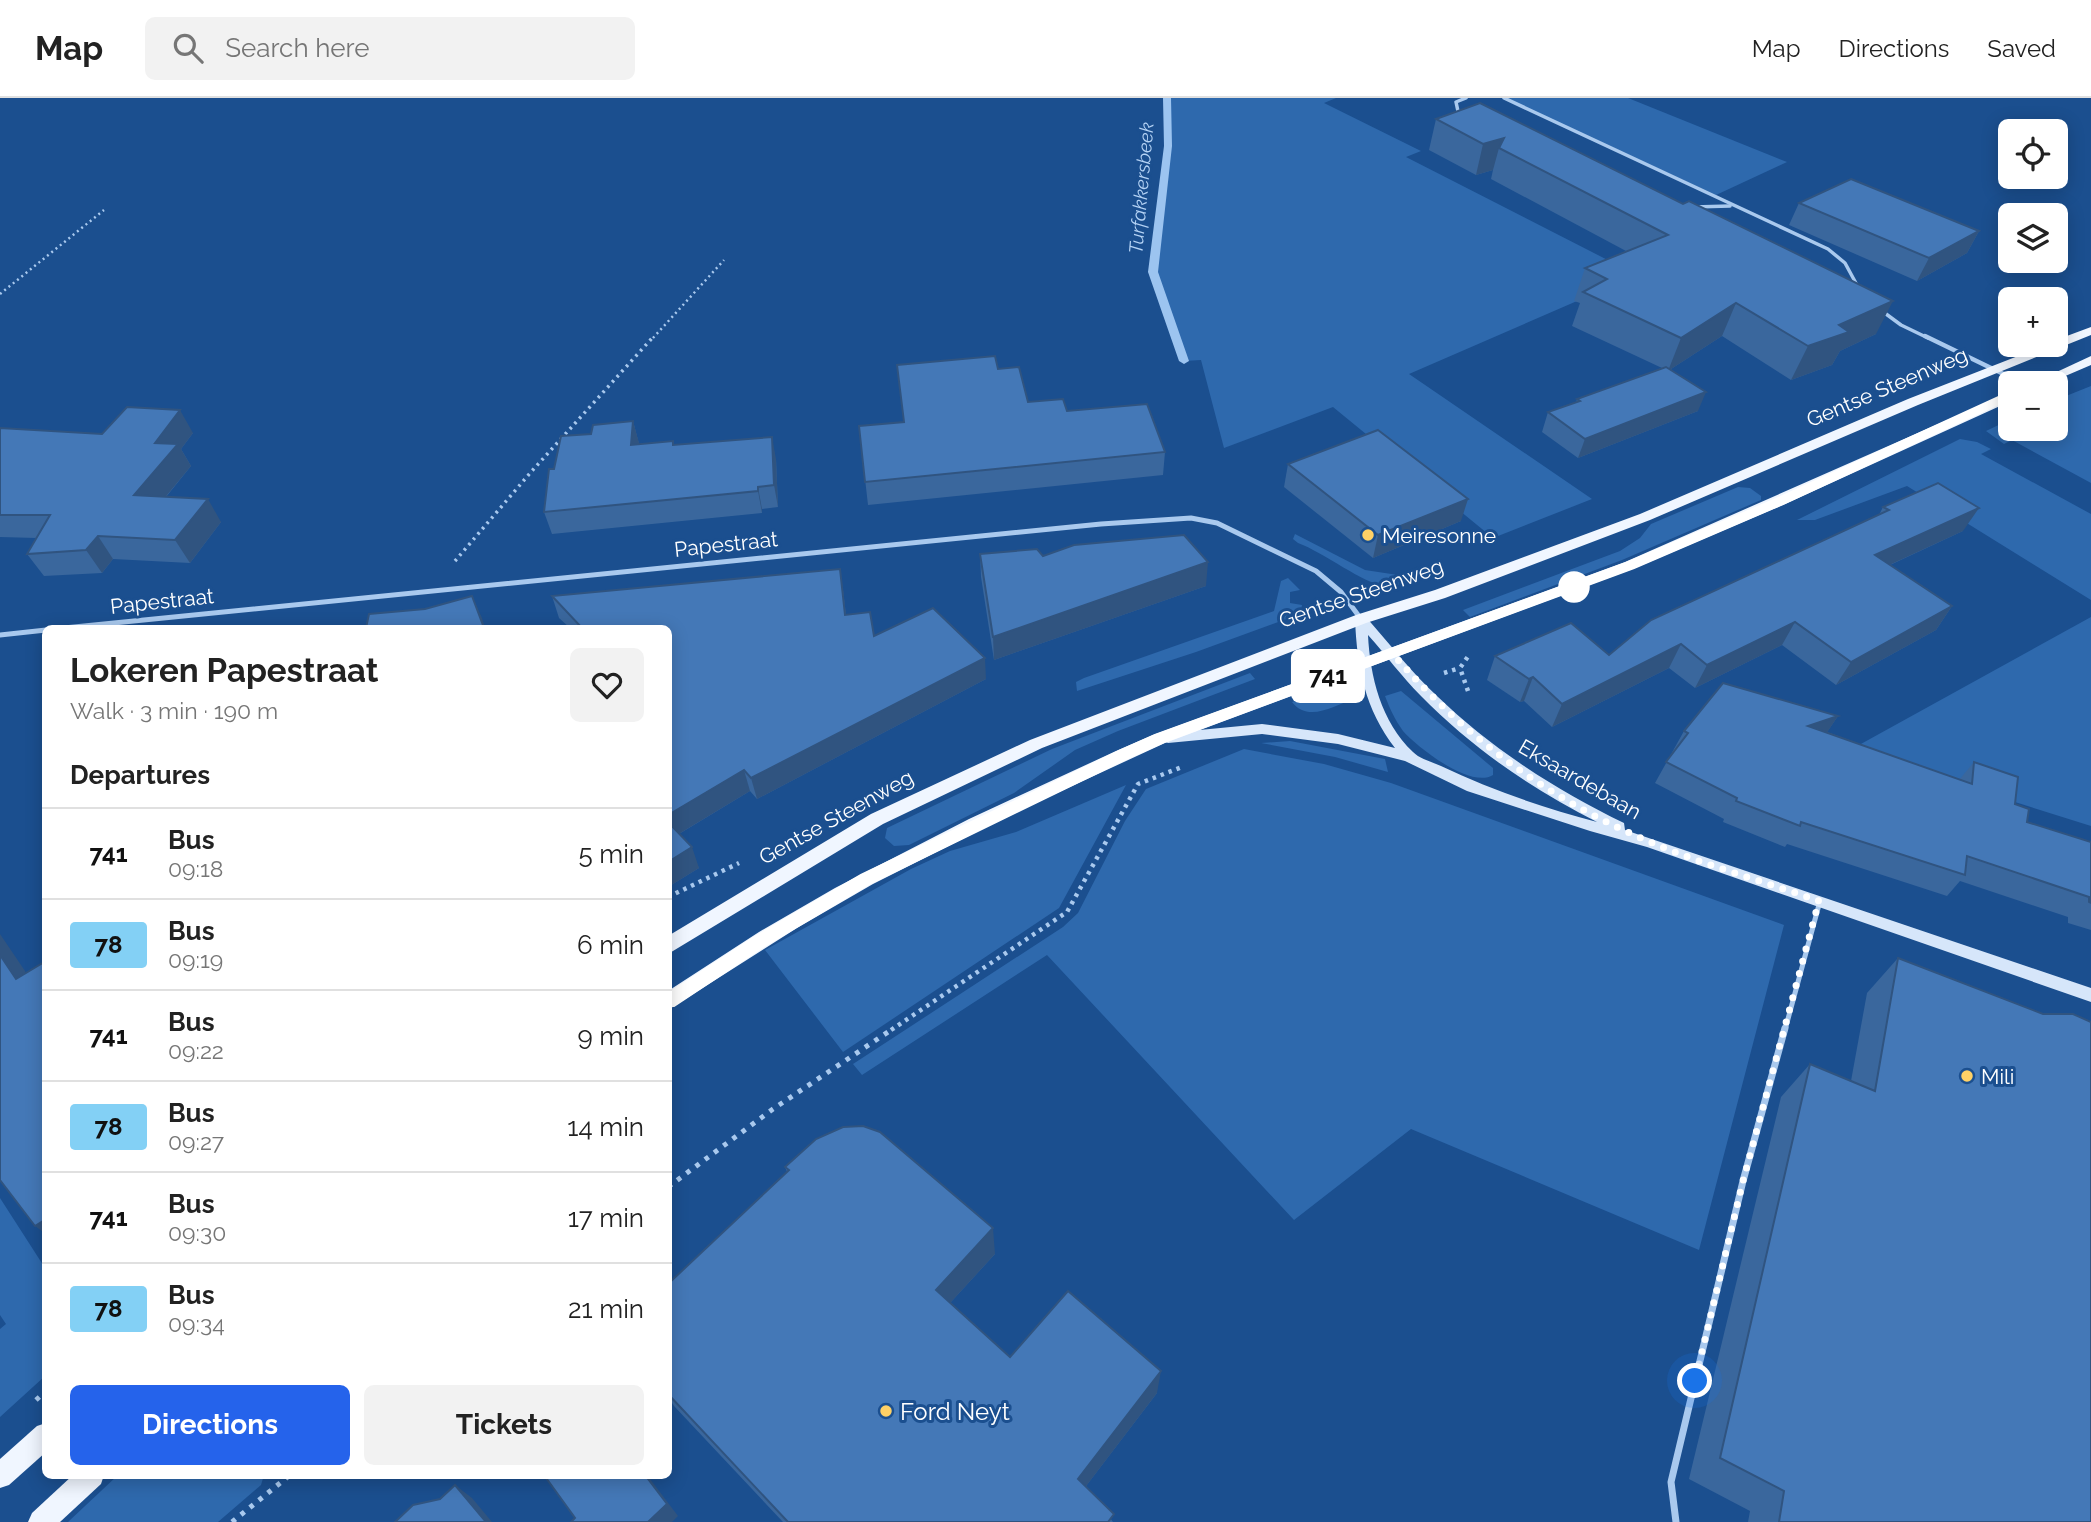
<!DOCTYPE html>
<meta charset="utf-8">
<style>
:root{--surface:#fff;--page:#f2f2f2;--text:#222;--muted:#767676;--line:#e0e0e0;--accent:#2563eb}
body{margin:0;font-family:Raleway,sans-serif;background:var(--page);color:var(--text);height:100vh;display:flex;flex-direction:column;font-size:26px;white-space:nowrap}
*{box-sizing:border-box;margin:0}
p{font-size:23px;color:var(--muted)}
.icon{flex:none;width:38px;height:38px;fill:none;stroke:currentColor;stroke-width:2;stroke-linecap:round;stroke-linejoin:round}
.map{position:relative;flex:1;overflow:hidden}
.sheet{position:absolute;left:42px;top:527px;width:630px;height:854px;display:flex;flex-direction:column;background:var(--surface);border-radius:10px;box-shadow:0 4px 18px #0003}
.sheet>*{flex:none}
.badge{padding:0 14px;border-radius:5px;font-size:24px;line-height:46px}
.controls{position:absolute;left:1998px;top:21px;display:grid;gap:14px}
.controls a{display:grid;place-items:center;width:70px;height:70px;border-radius:10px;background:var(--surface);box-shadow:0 4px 18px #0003;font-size:35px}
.you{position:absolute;width:35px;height:35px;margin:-18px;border:5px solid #fff;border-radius:50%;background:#1a73e8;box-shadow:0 0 0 10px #1a73e833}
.map>.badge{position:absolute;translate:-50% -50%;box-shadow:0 0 0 4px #fff}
h2{padding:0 28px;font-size:26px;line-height:63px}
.round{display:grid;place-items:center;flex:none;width:74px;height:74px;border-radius:10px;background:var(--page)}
.overview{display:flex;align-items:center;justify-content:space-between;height:119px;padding:0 28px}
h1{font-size:33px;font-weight:700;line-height:52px}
.button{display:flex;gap:14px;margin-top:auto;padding:14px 28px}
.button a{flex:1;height:80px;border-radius:10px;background:var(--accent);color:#fff;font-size:28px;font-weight:700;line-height:80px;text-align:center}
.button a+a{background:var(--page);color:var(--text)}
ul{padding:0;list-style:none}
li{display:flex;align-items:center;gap:21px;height:91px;padding:0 28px;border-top:2px solid var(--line)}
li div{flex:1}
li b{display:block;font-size:26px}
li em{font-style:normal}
li .badge{min-width:77px;font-weight:700;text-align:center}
header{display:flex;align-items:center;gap:42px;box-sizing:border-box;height:98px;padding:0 35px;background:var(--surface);border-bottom:2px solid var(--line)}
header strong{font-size:33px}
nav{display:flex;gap:38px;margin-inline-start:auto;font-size:24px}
.search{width:490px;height:63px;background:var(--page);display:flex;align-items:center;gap:18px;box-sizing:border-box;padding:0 24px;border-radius:10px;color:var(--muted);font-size:26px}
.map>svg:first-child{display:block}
</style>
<header>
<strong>Map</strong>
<div class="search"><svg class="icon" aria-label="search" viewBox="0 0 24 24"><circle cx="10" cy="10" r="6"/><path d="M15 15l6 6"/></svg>Search here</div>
<nav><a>Map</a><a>Directions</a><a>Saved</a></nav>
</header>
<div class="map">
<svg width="2091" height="1424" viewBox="0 0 2091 1424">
<rect width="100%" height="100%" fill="#1b4f8f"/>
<g fill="#2e69ad">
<polygon points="1167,0 1336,0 1324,5 1421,53 1406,59 1637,177 1409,276 1592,401 1493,440 1333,309 1224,350 1201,262 1184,263 1153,174 1168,48"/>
<polygon points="1505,0 1628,0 1787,64 1716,97"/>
<polygon points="2091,288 2091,385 2012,342 2004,346 1986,333 2011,321 2011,331 2056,331 2056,302"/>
<polygon points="1960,341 1977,344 1991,351 1981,356 2091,416 2091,502 1907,388 1815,422 1797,422"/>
<polygon points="1738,389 1750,390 1761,398 1761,402 1622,462 1470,519 1463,512 1620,453 1640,440 1651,426"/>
<path d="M1295,436L1365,472L1411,479L1431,470L1437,473C1422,479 1402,489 1385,488C1364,486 1323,454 1298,445L1293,441Z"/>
<polygon points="1288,480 1300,492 1290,494 1290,505 1302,507 1301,512 1292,519 1196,554 1077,593 1076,584 1084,580 1274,513 1281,483"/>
<polygon points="2091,519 2091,728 1850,652"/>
<polygon points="1250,575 1255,581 1118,633 1075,652 1014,695 909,747 894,748 885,740 887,730 1052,651"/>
<path d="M1342,586L1349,588L1355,600C1334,608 1308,625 1292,604Z"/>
<path d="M1401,593L1493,670V677C1471,691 1418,650 1403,633C1395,622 1390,611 1385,598Z"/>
<polygon points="1290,643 1385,661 1388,674 1335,659 1261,645"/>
<polygon points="1244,651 1324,666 1391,685 1784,827 1699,1152 1411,1031 1294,1122 1047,857 862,977 853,966 1063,829 1078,815 1125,723 1146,691"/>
<polygon points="1126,687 1059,810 843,954 765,852 911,771 950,753 1016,734"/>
<polygon points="0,1100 45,1170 45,1278 0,1319 0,1231 6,1226 0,1217"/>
<polygon points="118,1377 264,1377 261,1387 218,1424 68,1424"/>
</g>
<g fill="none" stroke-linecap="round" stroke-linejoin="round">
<polygon fill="#9cc4f0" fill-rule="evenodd" points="1163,0 1171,0 1172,48 1158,174 1189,263 1184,266 1179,263 1148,174 1164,48"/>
<g stroke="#a9c9ee" stroke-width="2.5" stroke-dasharray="2 3.5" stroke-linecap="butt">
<polyline points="0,196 104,112"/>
<polyline points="653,240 724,162"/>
</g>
<polyline stroke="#a9c9ee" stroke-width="3.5" stroke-dasharray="2.5 4.5" stroke-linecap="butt" points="455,463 531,374 654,238"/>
<g stroke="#a9c9ee" stroke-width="4.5" stroke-dasharray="3.5 5" stroke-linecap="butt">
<polyline points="1444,575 1460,570"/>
<polyline points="1468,593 1460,570 1469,557"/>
<polyline points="668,799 739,765"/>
<polyline points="891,932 1067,814 1138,686 1182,669"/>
</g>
<g stroke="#a9c9ee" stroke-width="5" stroke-dasharray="4.5 7" stroke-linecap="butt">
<polyline points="668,1089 773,1011 894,930"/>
<polyline points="36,1302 46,1293"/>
<polyline points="232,1424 290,1377"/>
</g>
<g stroke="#a9c9ee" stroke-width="3.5">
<polyline points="1504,0 1828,151 1845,165 1858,189"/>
<polyline points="1459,18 1456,4 1466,0"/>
<polyline points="1694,109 1730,108"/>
<polyline points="1882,213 1901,227 1928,240"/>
</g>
<polyline stroke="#a9c9ee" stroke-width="4.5" points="1925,238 2022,285"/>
<polyline stroke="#a9c9ee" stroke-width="5" points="1785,932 1820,803"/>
<polyline stroke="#a9c9ee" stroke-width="7" points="1676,1424 1671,1384 1743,1083 1785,930"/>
<g stroke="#a9c9ee" stroke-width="5">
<polyline points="64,530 1101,426 1191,420 1217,425 1316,473 1341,494 1361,521"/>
<polyline points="0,537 46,532"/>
</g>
<path fill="#d6e6fa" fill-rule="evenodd" d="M1361,517L1365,518C1389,545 1411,574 1437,598C1492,651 1556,692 1624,725L1625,732L2091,890V904L1647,749L1590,733L1467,693L1405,663L1338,646L1262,636L1168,645L1163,643L1161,640L1168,635L1262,626L1338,636L1395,650C1365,611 1357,570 1355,521ZM1368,537C1386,557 1402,579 1421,598C1472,650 1533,692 1597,724C1544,710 1491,692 1441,668C1432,664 1420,661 1413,654C1381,624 1370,578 1368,537Z"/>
<g fill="#f0f6ff" fill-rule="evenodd">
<polygon points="2091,229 2091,237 1918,307 1650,422 1445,500 1366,525 1042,650 883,726 668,856 668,838 871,716 1030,642 1356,517 1435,492 1640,416 1908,301 2046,247 2056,247 2056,242"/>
<polygon points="2091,258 2091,267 2049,285 2033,285"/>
<polygon points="2011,294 2011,303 1785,406 1635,470 1165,645 1018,713 873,786 797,830 668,912 668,893 759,834 835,790 969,721 1116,653 1153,637 1625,464"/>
<polygon points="46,1325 46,1354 9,1387 0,1390 0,1361 37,1328"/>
<polygon points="73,1377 104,1377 101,1386 60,1424 28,1424 32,1415"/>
</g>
</g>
<g fill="#3a679d">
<polygon points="1480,5 1876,236 1840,253 1832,267 1791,282 1722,238 1671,271 1698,313 1578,360 1542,334 1548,314 1576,305 1577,301 1662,270 1572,228 1580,205 1574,203 1585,170 1626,153 1491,81 1493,72 1476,77 1429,52 1436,21"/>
<polygon points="1799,105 1979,133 1967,155 1917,183 1789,127"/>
<polygon points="897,267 998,271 1028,304 1067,313 1165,354 1163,377 868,407 859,328 904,324"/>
<polygon points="633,323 639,346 673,347 776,361 778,409 762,411 762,415 552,436 544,414 554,371 591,336"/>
<polygon points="0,330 102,336 193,335 181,351 191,368 166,399 221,424 190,465 113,461 102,475 44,478 27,456 36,440 0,439"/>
<polygon points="1288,366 1461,423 1373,460 1284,389"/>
<polygon points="1883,409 1963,433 1890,467 1952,508 1936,532 1836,587 1782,547 1695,590 1669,570 1552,629 1524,603 1520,604 1487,582 1495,558 1609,557 1879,417"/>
<polygon points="980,456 1043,458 1206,488 994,562 981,479"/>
<polygon points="843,492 846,517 874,538 986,581 757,701 750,693 679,736 699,770 668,789 668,530 570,530 559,520 552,498"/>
<polygon points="1838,618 1827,634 1959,682 1974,664 2015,706 2027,724 2091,744 2091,832 2068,825 2068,819 1960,783 1947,798 1787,746 1785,749 1723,724 1724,721 1655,685 1684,633"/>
<polygon points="1898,860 2043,916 2091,1424 1748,1424 1750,1413 1689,1381 1781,999 1810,966 1851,983 1867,895"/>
<polygon points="785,1069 995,1156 950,1205 1010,1259 1157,1295 1086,1388 1113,1424 783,1424 674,1308 668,1299 668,1186 787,1074"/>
</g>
<g fill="#305480">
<polygon points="1504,40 1499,50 1493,72 1476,77 1483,46"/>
<polygon points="1979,133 1967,155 1917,183 1929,160"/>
<polygon points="1893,203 1876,236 1840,253 1832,267 1791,282 1808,248 1839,227"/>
<polygon points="1736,205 1722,238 1668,273 1681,240"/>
<polygon points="1706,294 1698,313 1578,360 1585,341"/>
<polygon points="180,312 193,335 181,351 191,368 148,420 134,397 155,345"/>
<polygon points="633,323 639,345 637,368 631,347"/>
<polygon points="772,339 776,361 778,409 774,387"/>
<polygon points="758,389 762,411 762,415 758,393"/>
<polygon points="208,401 221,424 190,465 175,442"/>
<polygon points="1468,401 1461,423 1373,460 1378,437"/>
<polygon points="1979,410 1963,433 1861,480 1875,457"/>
<polygon points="98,438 113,461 102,475 86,452"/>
<polygon points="1208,464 1206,488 994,562 993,539"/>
<polygon points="840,471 843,492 848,538 845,517"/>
<polygon points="472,498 482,520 485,530 484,530"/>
<polygon points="1952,508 1936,532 1836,587 1851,564"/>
<polygon points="1795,524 1782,547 1695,590 1707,567"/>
<polygon points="1681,546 1669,570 1552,629 1562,606"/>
<polygon points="985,560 986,581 757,701 751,680"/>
<polygon points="1533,579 1524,603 1520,604 1529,581"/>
<polygon points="1838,618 1824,639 1808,628"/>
<polygon points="744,672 750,693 672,740 668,731 668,717"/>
<polygon points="692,749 699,770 668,789 668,764"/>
<polygon points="0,836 46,904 16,881 0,857"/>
<polygon points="46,1121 46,1136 35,1128"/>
<polygon points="993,1130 995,1156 940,1216 936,1192"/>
<polygon points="1161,1273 1157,1295 1077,1400 1078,1381"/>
<polygon points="645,1377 647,1377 678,1418 672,1424 648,1424"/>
<polygon points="455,1387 472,1400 492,1424 486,1424"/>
</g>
<g fill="#4478b7" stroke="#305480" stroke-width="2">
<polygon points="1480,5 1683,106 1689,103 1893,203 1839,227 1849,234 1808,248 1736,205 1681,240 1583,194 1607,181 1585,170 1668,137 1499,50 1504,40 1483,46 1436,21"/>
<polygon points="1851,81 1979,133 1929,160 1799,105"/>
<polygon points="995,258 998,271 1019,269 1028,304 1063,301 1067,313 1147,306 1165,354 865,384 859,328 904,324 897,267"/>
<polygon points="1666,269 1706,294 1585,341 1548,314 1580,303 1577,301"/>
<polygon points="127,309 180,312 155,345 178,346 134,397 208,401 175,442 98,438 86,452 27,456 50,417 0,417 0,330 102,336"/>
<polygon points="633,323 631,347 673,343 673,347 772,339 774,387 758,389 758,393 544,414 549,371 554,371 561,338 591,336 593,327"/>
<polygon points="1378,332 1468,401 1378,437 1288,366"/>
<polygon points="1938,385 1979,410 1875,457 1952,508 1851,564 1795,524 1707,567 1681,546 1562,606 1533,579 1529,581 1495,558 1571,525 1609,557 1651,522 1889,412 1883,409"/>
<polygon points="1184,437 1208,464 993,539 980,456 1037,451 1043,458 1074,447"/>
<polygon points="840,471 845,517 870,514 874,538 933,510 985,560 751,680 744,672 668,717 668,530 582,530 552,498"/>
<polygon points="472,498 484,530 366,530 369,516 425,511"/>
<polygon points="1723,585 1838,618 1808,628 1972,686 1974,664 2018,679 2015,706 2029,711 2027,724 2091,744 2091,805 2089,804 2089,799 1967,758 1965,777 1801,724 1800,728 1736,703 1737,700 1666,664 1688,635 1684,633"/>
<polygon points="668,724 692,749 668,764"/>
<polygon points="0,857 16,881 46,863 46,1121 35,1128 0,1082"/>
<polygon points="1898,860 2043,916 2073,916 2091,924 2091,1424 1779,1424 1784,1393 1720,1360 1810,966 1875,993"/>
<polygon points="863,1028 880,1034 993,1130 936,1192 1010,1259 1068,1193 1161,1273 1078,1381 1114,1416 1108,1424 788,1424 668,1296 668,1186 789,1072 785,1069 816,1041 843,1029"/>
<polygon points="544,1377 645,1377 667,1406 648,1424 571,1424 575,1420"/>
<polygon points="455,1387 486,1424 395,1424 413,1407 440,1401"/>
</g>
<polygon fill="#fff" stroke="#fff" stroke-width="2" points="2007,295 2016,298 1783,406 1634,470 1164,644 1128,660 871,785 763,849 674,908 663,908 661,903 663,899 753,840 861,777 1119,653 1155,637 1626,465 1776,401"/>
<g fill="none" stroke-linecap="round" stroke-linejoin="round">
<path stroke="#fff" stroke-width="7" stroke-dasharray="0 12.6" d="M1574,489L1585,485L1392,555C1465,639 1546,700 1648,743C1703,767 1763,783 1819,803L1743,1083L1695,1283"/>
</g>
<g fill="#ffd166" stroke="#1b4f8f" stroke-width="2.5">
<circle cx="1368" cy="437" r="7"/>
<circle cx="1967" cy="978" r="7"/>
<circle cx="886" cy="1313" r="7"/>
</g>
<circle fill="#fff" stroke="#fff" stroke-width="3.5" cx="1574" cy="489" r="14"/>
<g text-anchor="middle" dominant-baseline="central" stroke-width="6" stroke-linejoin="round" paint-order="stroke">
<g font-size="19" font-style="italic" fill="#b5d3f5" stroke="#1b4f8f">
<text transform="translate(1141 90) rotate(-85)">Turfakkersbeek</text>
</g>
<g font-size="21" fill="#fff" stroke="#1b4f8f">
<text transform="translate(1887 289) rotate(-23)">Gentse Steenweg</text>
<text transform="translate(726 446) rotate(-6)">Papestraat</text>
<text transform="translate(1361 495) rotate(-19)">Gentse Steenweg</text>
<text transform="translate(162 503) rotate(-6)">Papestraat</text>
<text transform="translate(1580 681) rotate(30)">Eksaardebaan</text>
<text transform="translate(836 719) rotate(-29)">Gentse Steenweg</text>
</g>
<g font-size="21" fill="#fff" stroke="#1b4f8f" text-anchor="start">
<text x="1382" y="437">Meiresonne</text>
<text x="1981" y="978">Mili</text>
</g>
<g font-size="24" fill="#fff" stroke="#1b4f8f" text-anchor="start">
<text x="900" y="1313">Ford Neyt</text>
</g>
</g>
</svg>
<div class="controls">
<a><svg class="icon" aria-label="locate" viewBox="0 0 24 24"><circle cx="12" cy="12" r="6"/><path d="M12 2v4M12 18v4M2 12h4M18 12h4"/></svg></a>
<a><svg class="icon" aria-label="layers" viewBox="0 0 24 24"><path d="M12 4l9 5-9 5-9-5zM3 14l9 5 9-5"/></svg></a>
<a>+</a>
<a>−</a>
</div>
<div class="you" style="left:1695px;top:1283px"></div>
<b class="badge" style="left:1328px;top:578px;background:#fff;color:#111">741</b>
<section class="sheet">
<div class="overview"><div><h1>Lokeren Papestraat</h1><p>Walk · 3 min · 190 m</p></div><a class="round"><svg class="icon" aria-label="heart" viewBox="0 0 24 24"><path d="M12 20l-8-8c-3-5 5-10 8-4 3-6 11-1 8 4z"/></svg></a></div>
<h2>Departures</h2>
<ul>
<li><span class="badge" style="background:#fff;color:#111">741</span><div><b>Bus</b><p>09:18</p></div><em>5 min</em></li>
<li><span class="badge" style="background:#83d0f5;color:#111">78</span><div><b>Bus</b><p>09:19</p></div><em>6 min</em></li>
<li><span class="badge" style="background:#fff;color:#111">741</span><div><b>Bus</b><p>09:22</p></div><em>9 min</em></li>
<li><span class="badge" style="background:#83d0f5;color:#111">78</span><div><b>Bus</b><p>09:27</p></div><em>14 min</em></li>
<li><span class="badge" style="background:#fff;color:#111">741</span><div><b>Bus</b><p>09:30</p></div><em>17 min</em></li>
<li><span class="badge" style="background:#83d0f5;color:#111">78</span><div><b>Bus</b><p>09:34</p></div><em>21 min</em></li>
</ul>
<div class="button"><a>Directions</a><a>Tickets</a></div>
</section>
</div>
